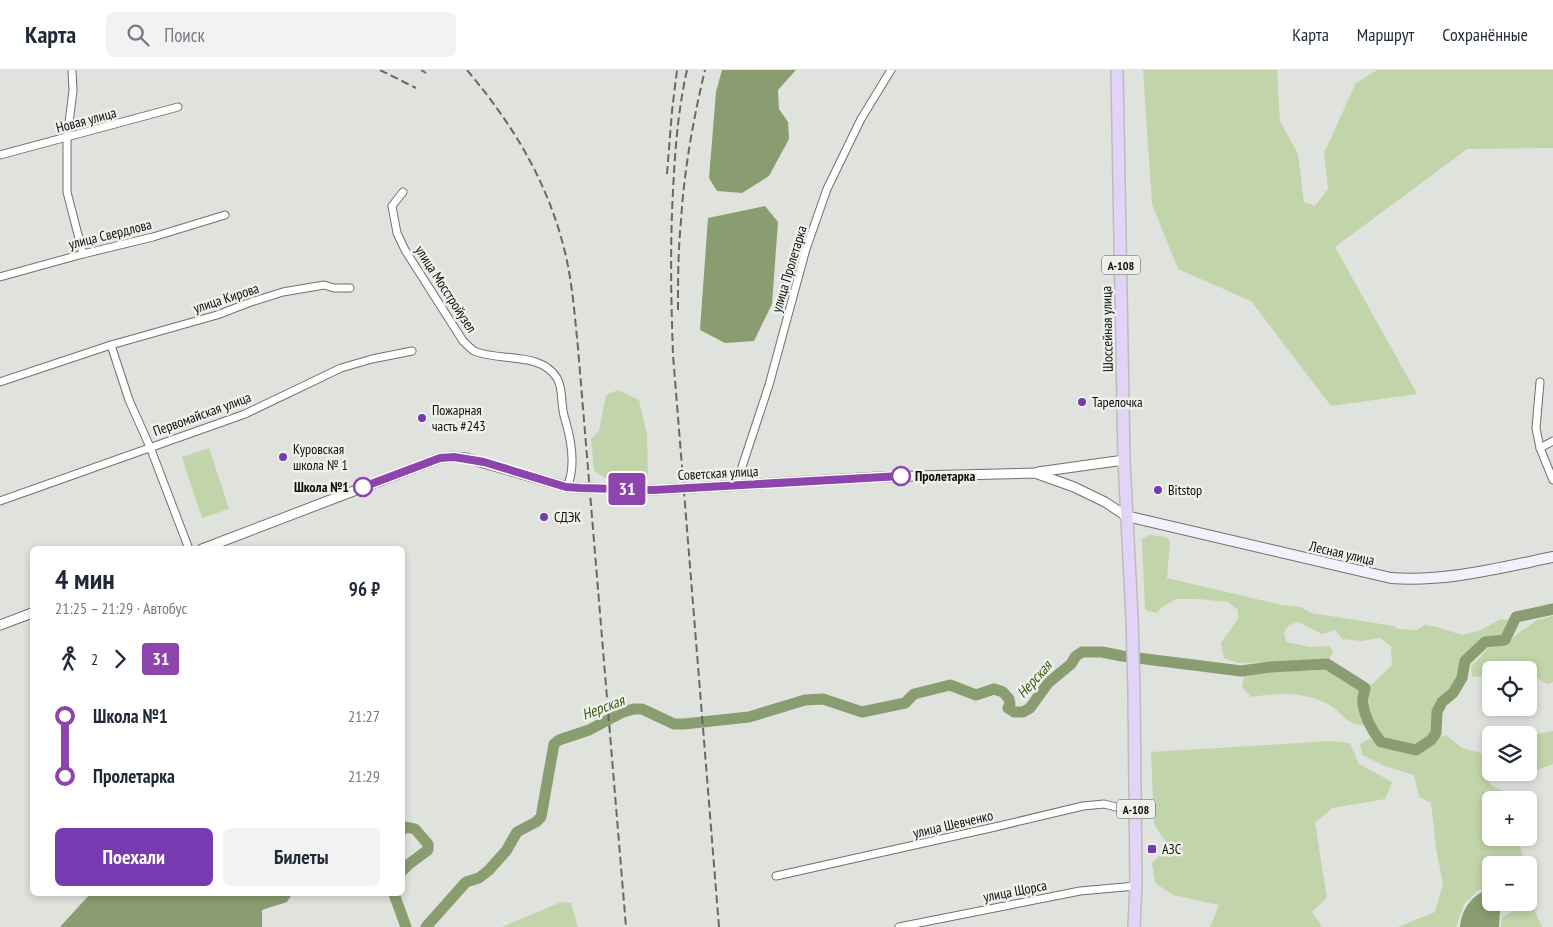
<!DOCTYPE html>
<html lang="ru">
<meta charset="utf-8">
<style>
:root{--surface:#fff;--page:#f2f2f3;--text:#1f2937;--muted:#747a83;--line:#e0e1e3;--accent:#763bb1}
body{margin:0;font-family:"PT Sans Narrow",sans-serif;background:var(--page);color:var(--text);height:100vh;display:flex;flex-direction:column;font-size:19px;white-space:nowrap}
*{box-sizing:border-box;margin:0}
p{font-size:16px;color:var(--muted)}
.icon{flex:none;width:28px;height:28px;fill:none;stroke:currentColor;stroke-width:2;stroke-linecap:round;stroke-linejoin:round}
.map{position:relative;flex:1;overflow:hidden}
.panel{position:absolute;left:30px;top:476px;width:375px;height:350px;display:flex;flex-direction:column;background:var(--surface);border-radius:8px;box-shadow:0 2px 8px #0003}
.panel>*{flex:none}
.badge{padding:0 10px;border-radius:4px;font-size:18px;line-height:32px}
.controls{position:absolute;left:1482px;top:591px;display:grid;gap:10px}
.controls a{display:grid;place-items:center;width:55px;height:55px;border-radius:8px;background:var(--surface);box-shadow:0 2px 8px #0003;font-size:25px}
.map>.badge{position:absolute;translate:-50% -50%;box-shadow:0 0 0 2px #fff}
.legs{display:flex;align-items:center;gap:8px;height:55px;padding:0 25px;font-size:16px}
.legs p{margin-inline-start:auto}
.headline{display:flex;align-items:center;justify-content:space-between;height:85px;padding:0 25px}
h1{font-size:28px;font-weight:800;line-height:38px}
.cta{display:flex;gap:10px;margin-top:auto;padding:10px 25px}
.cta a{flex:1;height:58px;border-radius:8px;background:var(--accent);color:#fff;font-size:20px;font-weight:800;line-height:58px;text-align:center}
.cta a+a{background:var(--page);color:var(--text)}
ul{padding:0 25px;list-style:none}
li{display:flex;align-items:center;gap:18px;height:60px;font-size:19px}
li i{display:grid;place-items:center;width:8px;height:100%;margin:0 6px;background:currentColor}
li i::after{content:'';width:12px;height:12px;margin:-6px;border:4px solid;border-radius:50%;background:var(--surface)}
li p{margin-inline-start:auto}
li:first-child i{background:linear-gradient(#0000 50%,currentColor 0)}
li:last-child i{background:linear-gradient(currentColor 50%,#0000 0)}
header{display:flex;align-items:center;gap:30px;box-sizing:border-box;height:70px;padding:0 25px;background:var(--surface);border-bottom:1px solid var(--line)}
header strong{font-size:24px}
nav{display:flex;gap:28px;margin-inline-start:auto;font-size:18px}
.search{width:350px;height:45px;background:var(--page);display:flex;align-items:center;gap:12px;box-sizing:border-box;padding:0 18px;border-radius:8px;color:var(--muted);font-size:19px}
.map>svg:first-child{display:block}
</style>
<header>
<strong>Карта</strong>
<div class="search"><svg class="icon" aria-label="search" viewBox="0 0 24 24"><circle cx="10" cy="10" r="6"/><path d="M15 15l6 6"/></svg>Поиск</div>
<nav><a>Карта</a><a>Маршрут</a><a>Сохранённые</a></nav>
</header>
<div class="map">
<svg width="1553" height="857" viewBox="0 0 1553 857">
<rect width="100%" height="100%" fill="#e0e2de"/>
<g fill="#c1d4aa">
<polygon points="1143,0 1277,0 1280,51 1298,84 1304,132 1315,136 1328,119 1324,83 1356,13 1377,0 1553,0 1553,78 1467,79 1335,177 1417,324 1331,336 1251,231 1178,199 1152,134"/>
<polygon points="618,320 639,330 647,365 648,408 635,410 607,409 594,401 591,369 599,361 606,325"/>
<polygon points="209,378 229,439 202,448 182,387"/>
<path d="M1149,465L1166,467L1170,471L1167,508L1282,535L1300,537L1311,543L1394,556L1398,559L1417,560L1425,555L1437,557L1462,565L1481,560L1501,549L1509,550L1506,561L1501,567L1483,568L1463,589L1459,607L1450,620L1440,628L1435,638L1432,651V663L1415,675L1384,670C1372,649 1368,641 1369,617L1392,595L1391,576L1380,568L1361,571L1342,569L1336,560L1322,564L1298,552L1289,555L1284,562L1286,572L1310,577L1330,576L1333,582L1329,590L1238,593L1224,588L1221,573L1238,549V540L1228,532L1199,529H1176L1162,537L1156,543L1145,540L1142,469Z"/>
<polygon points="1553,546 1553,612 1547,614 1533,605 1529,605 1529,600 1491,600 1491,609 1484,606 1472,607 1471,597 1488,578 1507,574 1518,563 1537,550"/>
<path d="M1327,600L1356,615L1361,621L1358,632L1365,655C1361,655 1356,655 1353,653C1345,650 1337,639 1328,634C1302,621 1278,623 1251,627L1242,617L1244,606L1267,601Z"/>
<polygon points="1553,661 1553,694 1517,708 1516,703 1529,702 1529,666"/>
<path d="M1446,665L1462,678L1484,684C1487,705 1483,715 1506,722L1508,730H1491V768H1518L1525,795H1491V818L1479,820L1464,834L1456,857H1398L1435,842L1443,814L1436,778L1431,733L1419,727L1414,705L1385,696L1362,685L1360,674L1371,668L1381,675L1420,683L1437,669Z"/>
<polygon points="1332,671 1350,673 1359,694 1392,712 1385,729 1332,738 1315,753 1327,828 1312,842 1322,857 1210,857 1219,835 1173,825 1155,813 1152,793 1169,777 1154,754 1151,682"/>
<polygon points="1529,811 1535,841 1542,857 1501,857 1502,847 1514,841 1513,833 1529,832"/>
<polygon points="561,832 571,833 578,857 502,857"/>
</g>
<g fill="#8a9d71">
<polygon points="722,0 796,0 778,20 779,39 788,52 789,69 769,106 742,123 717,121 709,108 716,22"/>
<polygon points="765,136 778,152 772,234 754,271 725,273 700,260 708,148"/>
<path d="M1491,819V832L1510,833L1511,841H1500L1499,857H1460C1462,838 1473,823 1491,819Z"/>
<polygon points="90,824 292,824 287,832 262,840 262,857 60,857"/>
</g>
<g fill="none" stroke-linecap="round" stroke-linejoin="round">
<g stroke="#8a9d71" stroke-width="11">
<polyline points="402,760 406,757 415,759 428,774 428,780 409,794 402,801"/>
<polyline points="394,824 406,857"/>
<path d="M426,857L466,812L479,808L489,800L506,781L517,762L536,752L541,747L554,674L559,670L589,660L623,642L634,639H642L674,654H684L749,647L805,630L823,629L862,642L905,633L914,624L950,615L976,625L994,619L1003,622L1009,629L1010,634L1008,638L1014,642H1023L1030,638L1048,613L1071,594L1076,586L1082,582H1102L1122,586L1241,601L1270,597L1327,594L1365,618C1364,623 1362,629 1363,634C1365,648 1373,662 1381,672L1416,680L1431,670L1436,663L1437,642L1442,632L1453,623L1462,608L1465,591L1485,572L1505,570L1516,547L1553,539"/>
</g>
<g stroke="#6f716d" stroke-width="9">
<g id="minor">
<polyline points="72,0 73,21 67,68 67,122 83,184"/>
<polyline points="0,85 178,37"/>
<path d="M403,122L392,136L397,163L405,180L463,271C466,274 470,278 474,281C499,292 540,281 557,308C564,320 560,335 565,349C571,369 576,397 567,417"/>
<polyline points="0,207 83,184 153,167 225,145"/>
<polyline points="111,275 129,330 150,377 189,479"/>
<polyline points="0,312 111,275 217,245 251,232 283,222 324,215 334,218 350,218"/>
<polyline points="1540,312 1536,358 1540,378 1553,410"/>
<polyline points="1540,378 1553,371"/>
<polyline points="736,415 769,315 806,179 827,119 861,49 891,0"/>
<polyline points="0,431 245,344 341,298 372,289 412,281"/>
<polyline points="776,806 995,757 1083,736 1104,734 1136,742"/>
<polyline points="899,857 1080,821 1136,816"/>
</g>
</g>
<g stroke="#6f716d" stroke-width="11">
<g id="tertiary">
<polyline points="1038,402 1124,390"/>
<polyline points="202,479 440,388 454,387 466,388 567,417 581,418 654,420 879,407 1035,403 1074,417 1105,432 1126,446"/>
<polyline points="0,555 32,543"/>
</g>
</g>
<g stroke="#6f716d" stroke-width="12">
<path id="secondary" d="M1126,446L1391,508C1446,512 1499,498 1553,487"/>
</g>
<g stroke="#bcbcbb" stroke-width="14">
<polyline id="trunk" points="1117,0 1124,390 1132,547 1134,621 1136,816 1134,857"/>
</g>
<use href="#minor" stroke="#fff" stroke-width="7"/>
<use href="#tertiary" stroke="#fff" stroke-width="9"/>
<use href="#secondary" stroke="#f4effb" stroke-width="10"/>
<use href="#trunk" stroke="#e2d4f6" stroke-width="11"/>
<g stroke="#686966" stroke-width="2" stroke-dasharray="8 4" stroke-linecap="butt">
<polyline points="380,0 416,18"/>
<polyline points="421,0 426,3"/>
<path d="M467,0C515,57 551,117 567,191C573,220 575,249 578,278L626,857"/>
<path d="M687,0C678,40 675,80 673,121C670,176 671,230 673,285L719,857"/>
<polyline points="667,104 672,41 677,0"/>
<path d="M678,240C678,210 678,181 681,151C684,101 693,50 705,0"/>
</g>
</g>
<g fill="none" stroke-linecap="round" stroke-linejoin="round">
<g stroke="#fff" stroke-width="11">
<polyline id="line-1" points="363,417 440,388 454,387 484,392 566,417 581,418 654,420 901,406"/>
</g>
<use href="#line-1" stroke="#8e44ad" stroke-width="8"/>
</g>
<g fill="#763bb1" stroke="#edf0eb" stroke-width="2">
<circle cx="1082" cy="332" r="5"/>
<circle cx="422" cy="348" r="5"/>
<circle cx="283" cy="387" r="5"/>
<circle cx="1158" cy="420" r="5"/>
<circle cx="544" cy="447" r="5"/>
<rect x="1147" y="774" width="10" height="10" rx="2.5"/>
</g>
<g fill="#fff" stroke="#8e44ad" stroke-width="2.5">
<circle cx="901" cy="406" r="9"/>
<circle cx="363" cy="417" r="9"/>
</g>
<g text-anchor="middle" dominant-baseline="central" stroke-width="5" stroke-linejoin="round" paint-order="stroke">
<g fill="#edf0eb" stroke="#515250" stroke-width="1">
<rect x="1102" y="185.5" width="38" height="19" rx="4"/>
<rect x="1117" y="729.5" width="38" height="19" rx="4"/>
</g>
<g font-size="12" font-weight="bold" fill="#0e0f0d">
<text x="1121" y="195">А-108</text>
<text x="1136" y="739">А-108</text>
</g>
<g font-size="14" fill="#0e0f0d" stroke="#edf0eb">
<text transform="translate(86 50) rotate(-15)">Новая улица</text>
<text transform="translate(110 164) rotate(-14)">улица Свердлова</text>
<text transform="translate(789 199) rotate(-73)">улица Пролетарка</text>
<text transform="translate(446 219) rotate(57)">улица Мосстройузел</text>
<text transform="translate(226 228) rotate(-18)">улица Кирова</text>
<text transform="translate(1107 259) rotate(-91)">Шоссейная улица</text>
<text transform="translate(202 344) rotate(-20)">Первомайская улица</text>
<text transform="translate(718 403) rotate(-3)">Советская улица</text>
<text transform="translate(1342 483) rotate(13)">Лесная улица</text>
<text transform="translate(953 754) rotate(-13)">улица Шевченко</text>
<text transform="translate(1015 821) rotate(-11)">улица Щорса</text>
</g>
<g font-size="14" fill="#0e0f0d" stroke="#edf0eb" text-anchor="start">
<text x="1092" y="332">Тарелочка</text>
<text x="432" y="340">Пожарная<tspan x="432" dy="16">часть #243</tspan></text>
<text x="293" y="379">Куровская<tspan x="293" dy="16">школа № 1</tspan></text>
<text x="1168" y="420">Bitstop</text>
<text x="554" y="447">СДЭК</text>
<text x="1162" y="779">АЗС</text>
</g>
<g font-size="14" font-weight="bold" fill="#0e0f0d" stroke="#edf0eb" text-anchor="start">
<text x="915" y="406">Пролетарка</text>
<text x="349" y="417" text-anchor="end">Школа №1</text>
</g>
<g font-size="15" font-style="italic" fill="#3f5714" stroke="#edf0eb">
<text transform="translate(1034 609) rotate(-48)">Нерская</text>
<text transform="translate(603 637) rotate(-21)">Нерская</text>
</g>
</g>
</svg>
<div class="controls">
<a><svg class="icon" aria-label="locate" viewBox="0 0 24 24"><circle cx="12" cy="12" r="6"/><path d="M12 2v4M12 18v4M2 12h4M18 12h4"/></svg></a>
<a><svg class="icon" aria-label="layers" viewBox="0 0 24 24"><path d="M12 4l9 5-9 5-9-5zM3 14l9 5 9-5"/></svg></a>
<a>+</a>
<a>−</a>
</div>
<b class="badge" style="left:627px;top:419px;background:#8e44ad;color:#fff">31</b>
<section class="panel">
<div class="headline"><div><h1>4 мин</h1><p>21:25 – 21:29 · Автобус</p></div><b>96 ₽</b></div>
<div class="legs"><svg class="icon" aria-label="walk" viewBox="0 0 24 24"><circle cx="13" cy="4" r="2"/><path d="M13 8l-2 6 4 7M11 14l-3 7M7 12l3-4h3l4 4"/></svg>2<svg class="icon" aria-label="forward" viewBox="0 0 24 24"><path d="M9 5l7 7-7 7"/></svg><b class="badge" style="background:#8e44ad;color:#fff">31</b></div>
<ul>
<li><i style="color:#8e44ad"></i><b>Школа №1</b><p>21:27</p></li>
<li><i style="color:#8e44ad"></i><b>Пролетарка</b><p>21:29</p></li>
</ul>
<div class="cta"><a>Поехали</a><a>Билеты</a></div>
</section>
</div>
